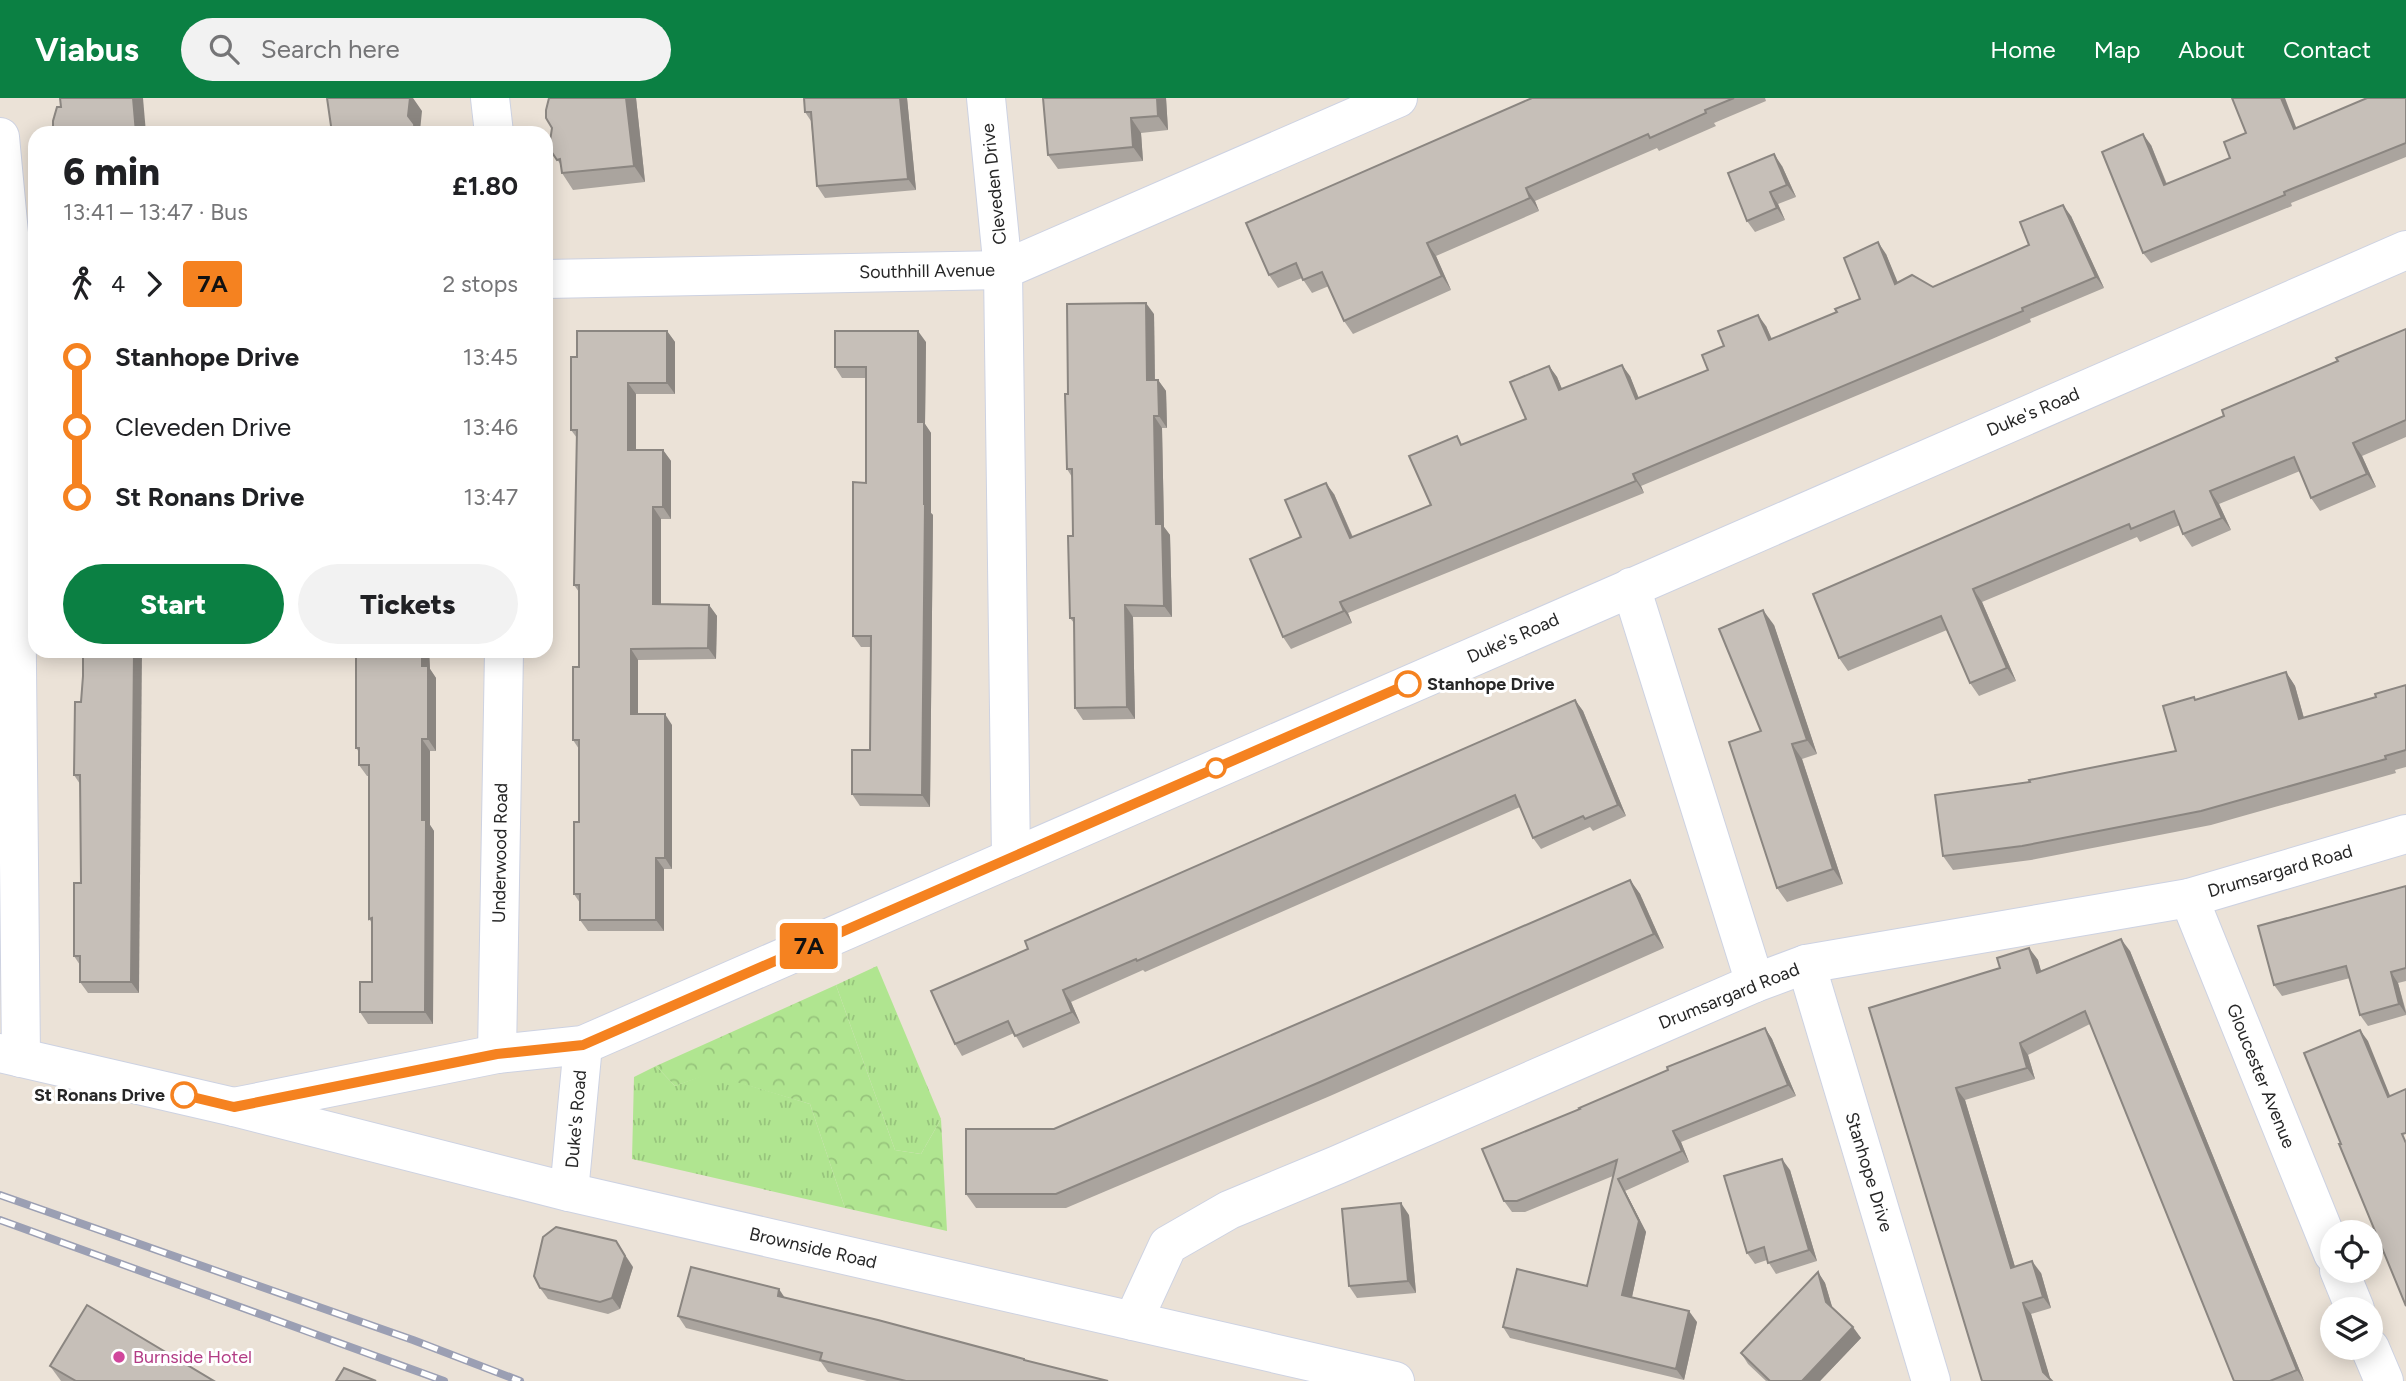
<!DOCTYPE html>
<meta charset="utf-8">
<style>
:root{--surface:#fff;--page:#f2f2f2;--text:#202124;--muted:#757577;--accent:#0b8043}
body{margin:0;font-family:Figtree,sans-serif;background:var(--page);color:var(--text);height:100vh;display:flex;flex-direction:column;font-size:26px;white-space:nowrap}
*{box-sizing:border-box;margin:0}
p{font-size:23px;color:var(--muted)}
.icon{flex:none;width:38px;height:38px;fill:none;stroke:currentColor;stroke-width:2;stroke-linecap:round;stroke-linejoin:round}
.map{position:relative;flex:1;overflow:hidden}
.side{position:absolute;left:28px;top:28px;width:525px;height:532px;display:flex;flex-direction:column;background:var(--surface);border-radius:21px;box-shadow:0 4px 18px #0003}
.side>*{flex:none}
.badge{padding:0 14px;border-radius:5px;font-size:24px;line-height:46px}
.buttons{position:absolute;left:2320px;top:1122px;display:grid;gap:14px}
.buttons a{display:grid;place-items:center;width:63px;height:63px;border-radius:50%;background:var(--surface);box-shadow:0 4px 18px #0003;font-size:35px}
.map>.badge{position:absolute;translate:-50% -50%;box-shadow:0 0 0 4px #fff}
.legs{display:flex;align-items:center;gap:10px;height:77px;padding:0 35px;font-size:23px}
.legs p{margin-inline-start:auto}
.head{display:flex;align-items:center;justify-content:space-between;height:119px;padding:0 35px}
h1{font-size:38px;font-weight:800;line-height:52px}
.button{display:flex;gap:14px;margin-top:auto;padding:14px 35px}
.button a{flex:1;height:80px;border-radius:42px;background:var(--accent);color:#fff;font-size:28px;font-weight:800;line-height:80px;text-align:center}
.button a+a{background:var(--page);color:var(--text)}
ul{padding:0 35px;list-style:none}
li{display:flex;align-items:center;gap:24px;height:70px;font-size:26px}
li i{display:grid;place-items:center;width:10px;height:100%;margin:0 9px;background:currentColor}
li i::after{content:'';width:18px;height:18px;margin:-9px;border:5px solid;border-radius:50%;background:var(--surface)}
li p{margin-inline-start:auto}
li:first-child i{background:linear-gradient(#0000 50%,currentColor 0)}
li:last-child i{background:linear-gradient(currentColor 50%,#0000 0)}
header{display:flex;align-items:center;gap:42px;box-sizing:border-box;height:98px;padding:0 35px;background:var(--accent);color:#fff}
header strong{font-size:33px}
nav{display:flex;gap:38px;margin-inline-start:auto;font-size:24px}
.search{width:490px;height:63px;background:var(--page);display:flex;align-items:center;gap:18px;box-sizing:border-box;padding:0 24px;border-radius:38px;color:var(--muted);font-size:26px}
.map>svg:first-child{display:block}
</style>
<header>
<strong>Viabus</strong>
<div class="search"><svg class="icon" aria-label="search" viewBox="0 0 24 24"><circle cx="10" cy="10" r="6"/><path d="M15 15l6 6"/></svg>Search here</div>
<nav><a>Home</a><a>Map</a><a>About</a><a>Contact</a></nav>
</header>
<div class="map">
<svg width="2406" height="1283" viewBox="0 0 2406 1283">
<defs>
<pattern id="grass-tufts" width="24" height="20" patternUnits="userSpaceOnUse" patternTransform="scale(1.75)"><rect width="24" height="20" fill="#b0e590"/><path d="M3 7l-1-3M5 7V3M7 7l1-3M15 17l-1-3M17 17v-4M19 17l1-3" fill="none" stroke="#97c47c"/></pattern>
<pattern id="forest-crowns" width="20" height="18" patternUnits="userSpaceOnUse" patternTransform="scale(1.75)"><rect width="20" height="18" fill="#b0e590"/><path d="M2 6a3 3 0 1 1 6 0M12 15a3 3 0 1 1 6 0" fill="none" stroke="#97c47c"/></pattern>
</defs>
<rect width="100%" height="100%" fill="#ebe2d7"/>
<g fill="url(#grass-tufts)">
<polygon points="877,868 941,1021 921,1056 895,1052 836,887"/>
<polygon points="656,968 675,988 709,975 810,1006 845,1110 632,1061 634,979"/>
</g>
<polygon fill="url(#forest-crowns)" points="836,887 895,1052 921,1056 941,1021 947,1133 845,1110 810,1006 709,976 675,988 656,968"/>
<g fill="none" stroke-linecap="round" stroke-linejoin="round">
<g stroke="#cdd2e2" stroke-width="40">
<g id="minor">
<polyline points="490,0 494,35"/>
<polyline points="986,0 1003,172 1011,760"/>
<polyline points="0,39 13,178 21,960"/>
<polyline points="546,181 1003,172 1398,0"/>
<polyline points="1631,489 1755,885"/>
<polyline points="2189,800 2333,1156"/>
<polyline points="1806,866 1931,1283"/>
<polyline points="497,956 504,553"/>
<polyline points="2339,1172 2355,1211"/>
<polyline points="1133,1223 1168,1147 1229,1112 1337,1067 1755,885 1806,866 2189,800 2406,736"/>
<polyline points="2370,1250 2384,1283"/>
</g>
</g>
<g stroke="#cdd2e2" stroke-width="40">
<polyline id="tertiary" points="569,1094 1395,1283"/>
</g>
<g stroke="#cdd2e2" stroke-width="40">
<g id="secondary">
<polyline points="0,955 234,1009 569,1094 583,947"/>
<polyline points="234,1009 497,956 583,947 2406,152"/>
</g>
</g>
<use href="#minor" stroke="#fff" stroke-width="38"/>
<use href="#tertiary" stroke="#fff" stroke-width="38"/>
<use href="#secondary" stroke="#fff" stroke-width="38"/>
<g stroke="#9b9fb3" stroke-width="8">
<g id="rail">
<polyline points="0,1097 413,1242 520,1283"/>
<polyline points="0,1122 444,1283"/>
</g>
</g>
<use href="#rail" stroke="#fff" stroke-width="5" stroke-dasharray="16" stroke-linecap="butt"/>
</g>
<g fill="#aaa49e">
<polygon points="549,0 636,0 645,84 573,92 562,75 561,67 549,50 552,30"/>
<polygon points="804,0 907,0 916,92 825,100 817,88 811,23 805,14"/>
<polygon points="1043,0 1166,0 1168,32 1141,35 1143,63 1058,71 1048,57"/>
<polygon points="1532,0 1765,0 1766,3 1714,25 1716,28 1659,53 1657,50 1535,103 1539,113 1436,158 1451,192 1353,236 1344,223 1329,188 1312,195 1302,180 1278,190 1269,177"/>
<polygon points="2406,0 2406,59 2291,105 2292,108 2151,165 2143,155 2151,47 2167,86 2230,60 2246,35 2297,30"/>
<polygon points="1782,68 1796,99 1778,106 1785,122 1755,134 1747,123"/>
<polygon points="2071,118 2104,190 2030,221 2031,224 1992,241 1641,388 1644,395 1348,515 1352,525 1291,551 1283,539 1301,439 1334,396 1353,439 1431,407 1463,347 1526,321 1549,268 1557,279 1562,291 1630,278 1638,300 1708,272 1724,248 1766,228 1772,241 1837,214 1860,201 1886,156 1897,184 1933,189 2029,147"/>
<polygon points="1154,216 1155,282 1158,282 1166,293 1167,330 1162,330 1164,429 1170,437 1172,519 1133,519 1135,621 1083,622 1075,610 1074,525 1070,520 1073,438 1072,379 1067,371 1068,296"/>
<polygon points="2406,231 2406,339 2362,358 2376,389 2320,413 2311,400 2300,373 2219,406 2231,432 2192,449 2183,436 2180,427 2140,444 2137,439 1982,504 2016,583 1979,598 1970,585 1947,532 1848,573 1839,560 2224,318"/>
<polygon points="667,233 675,244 675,296 636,296 636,352 663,352 671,363 671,421 661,421 661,506 709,507 717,518 716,561 638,562 638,616 672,627 672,771 664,771 664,833 588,833 580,822 580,805 574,796 579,724 579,651 573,642 579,569 579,494 574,487 577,340 571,332 577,259"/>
<polygon points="926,244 925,326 931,335 931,415 933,417 930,709 860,708 852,696 870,652 871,549 861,549 853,538 866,385 866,280 842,280 835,269"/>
<polygon points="1774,527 1817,656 1802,661 1843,786 1787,804 1777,790 1761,633"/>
<polygon points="356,553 429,553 430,571 436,580 436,653 430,653 430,727 434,733 433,926 368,926 360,914 372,884 372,825 369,821 369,678 367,678 359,667 359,654 356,650"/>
<polygon points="2286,574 2295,588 2304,620 2376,599 2406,587 2406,669 2395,672 2396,675 2211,727 2031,762 1953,772 1943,758 2030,684 2176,653 2196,601"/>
<polygon points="83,578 139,895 88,895 80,884 80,867 74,858 81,785 80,686 74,677"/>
<polygon points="1575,602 1583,613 1626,718 1593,733 1590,729 1541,751 1533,740 1520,709 1145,874 1143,872 1071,904 1080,925 1023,950 1014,935 962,958 955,946 1028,851"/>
<polygon points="1630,782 1640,796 1664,850 1330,998 1066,1110 976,1110 966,1096 1054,1031"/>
<polygon points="2406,788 2406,883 2398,885 2406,913 2406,917 2368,928 2360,917 2350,880 2282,898 2274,887"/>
<polygon points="2029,850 2038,862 2041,874 2130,853 2304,1283 2234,1283 2090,926 2028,957 2035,981 1965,1002 2015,1169 2041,1175 2051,1210 2031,1216 2050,1281 1982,1283 1869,910 2000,870"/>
<polygon points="1765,930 1772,941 1796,998 1681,1044 1689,1064 1625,1093 1646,1134 1632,1199 1697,1224 1684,1282 1510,1240 1503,1229 1587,1188 1613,1078 1525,1114 1512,1114 1504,1103 1580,1011"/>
<polygon points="1790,1072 1817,1163 1776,1176 1767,1162 1755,1166 1747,1155"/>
<polygon points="1409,1117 1416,1195 1357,1200 1349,1188"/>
<polygon points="633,1169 620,1211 608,1216 548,1201 540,1190"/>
<polygon points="1818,1174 1825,1185 1832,1209 1861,1240 1820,1283 1766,1283 1748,1266 1741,1255"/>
<polygon points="785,1200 1024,1261 1026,1263 1109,1283 867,1283 828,1274 821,1264 686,1230 678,1218"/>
<polygon points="50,1268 214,1283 61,1283"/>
</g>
<g fill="#8b8681">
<polygon points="133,0 143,0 146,35 136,35"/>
<polygon points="410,0 413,0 422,13 420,33 421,35 415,35 408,18"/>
<polygon points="626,0 636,0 645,84 634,68"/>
<polygon points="900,0 907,0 916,92 908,81"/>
<polygon points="1157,0 1166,0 1168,32 1158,18"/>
<polygon points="2281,0 2285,0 2301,42 2294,31"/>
<polygon points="1131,20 1141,35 1143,63 1133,49"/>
<polygon points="2143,36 2151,47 2171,98 2164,87"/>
<polygon points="1774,56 1782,68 1796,99 1787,87"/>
<polygon points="1526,90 1535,103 1539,113 1530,100"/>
<polygon points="1770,94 1778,106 1785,122 1777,110"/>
<polygon points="2063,107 2071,118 2104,190 2096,179"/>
<polygon points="1878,144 1886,156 1903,197 1895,186"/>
<polygon points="1427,145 1436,158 1451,192 1442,178"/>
<polygon points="1146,205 1154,216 1155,293 1147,282"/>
<polygon points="1758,217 1766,228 1777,254 1769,242"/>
<polygon points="667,233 675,244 675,296 667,285"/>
<polygon points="918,233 926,244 925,326 931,335 931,415 933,417 930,709 922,697 924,406 918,324"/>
<polygon points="1622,267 1630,278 1644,313 1636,301"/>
<polygon points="1549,268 1557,279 1567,303 1559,292"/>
<polygon points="1158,282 1166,293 1167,330 1159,318"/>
<polygon points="628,285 636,296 636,363 628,352"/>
<polygon points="1154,318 1162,330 1164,429 1170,437 1172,519 1164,508 1156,426"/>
<polygon points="2353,345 2362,358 2376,389 2367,376"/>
<polygon points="663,352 671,363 671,421 663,409"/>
<polygon points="1633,376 1641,388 1644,395 1636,383"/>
<polygon points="1326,385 1334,396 1358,452 1350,440"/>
<polygon points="2210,393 2219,406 2231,432 2222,420"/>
<polygon points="653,409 661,421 661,517 653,506"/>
<polygon points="1973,491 1982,504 2016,583 2007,570"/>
<polygon points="1340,504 1348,515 1352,525 1344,513"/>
<polygon points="709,507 717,518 716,561 708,550"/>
<polygon points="1125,507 1133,519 1135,621 1127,609"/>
<polygon points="1763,512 1774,527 1817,656 1807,642"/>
<polygon points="631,551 638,562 638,627 631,616"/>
<polygon points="134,553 142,553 139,895 131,884"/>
<polygon points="422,553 429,553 430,571 436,580 436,653 428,641"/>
<polygon points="2286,574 2295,588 2308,635 2299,621"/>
<polygon points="1575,602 1583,613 1626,718 1618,707"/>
<polygon points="665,616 672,627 672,771 665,760"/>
<polygon points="422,641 430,653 430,727 434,733 433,926 425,914 422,722"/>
<polygon points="1792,646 1802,661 1843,786 1833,771"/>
<polygon points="656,760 664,771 664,833 656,822"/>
<polygon points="1630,782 1640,796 1664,850 1654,836"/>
<polygon points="2121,841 2130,853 2304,1283 2297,1272"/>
<polygon points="2029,850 2038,862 2045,887 2037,875"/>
<polygon points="2391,874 2398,885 2406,916 2399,906"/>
<polygon points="1063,892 1071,904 1080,925 1072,914"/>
<polygon points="1765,930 1772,941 1796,998 1788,987"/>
<polygon points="2360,932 2368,943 2395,1010 2388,999"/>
<polygon points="2020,945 2028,957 2035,981 2027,970"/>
<polygon points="1956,990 1965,1002 2019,1182 2011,1170"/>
<polygon points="1673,1033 1681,1044 1689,1064 1682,1053"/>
<polygon points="1782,1061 1790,1072 1817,1163 1809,1152"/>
<polygon points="1618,1081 1625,1093 1646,1134 1630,1208 1622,1197"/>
<polygon points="1401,1105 1409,1117 1416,1195 1408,1183"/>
<polygon points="616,1143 633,1169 620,1211 612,1200"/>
<polygon points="2032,1163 2041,1175 2051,1210 2043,1199"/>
<polygon points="1818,1174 1825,1185 1834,1215 1826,1204"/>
<polygon points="779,1191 787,1203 778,1198"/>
<polygon points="2023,1205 2031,1216 2051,1283 2043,1274"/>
<polygon points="1689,1213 1697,1224 1684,1282 1676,1271"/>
<polygon points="1853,1229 1861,1240 1820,1283 1802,1283"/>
</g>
<g fill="#c6bfb8" stroke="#8b8681" stroke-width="2">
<polygon points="60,0 133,0 136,35 56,35 53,31 53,23 57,9 61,9"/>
<polygon points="327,0 410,0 408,18 414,26 415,35 332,35"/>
<polygon points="549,0 626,0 634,68 562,75 560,61 557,62 549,50 552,30 546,20 546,12"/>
<polygon points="804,0 900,0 908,81 817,88 811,14 805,14"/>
<polygon points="1043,0 1157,0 1158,18 1131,20 1133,49 1048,57"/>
<polygon points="1532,0 1734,0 1705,12 1706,15 1650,40 1648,36 1526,90 1530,100 1427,145 1442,178 1344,223 1322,174 1303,182 1296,165 1269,177 1246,125"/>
<polygon points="2232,0 2281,0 2294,31 2367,0 2406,0 2406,45 2284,94 2285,97 2143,155 2102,54 2143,36 2164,87 2230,60 2224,44 2246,35"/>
<polygon points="1774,56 1787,87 1770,94 1777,110 1747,123 1728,75"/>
<polygon points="2063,107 2096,179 2022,210 2023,213 1984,229 1633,376 1636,383 1340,504 1344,513 1283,539 1250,461 1301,439 1285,402 1326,385 1350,440 1431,407 1409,358 1457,338 1461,347 1526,321 1510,284 1549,268 1559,292 1622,267 1636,301 1708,272 1702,257 1724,248 1718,233 1758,217 1769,242 1837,214 1835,211 1860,201 1844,160 1878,144 1895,186 1912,177 1933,189 2029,147 2020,124"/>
<polygon points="1146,205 1147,282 1158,282 1159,318 1154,318 1156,426 1162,426 1164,508 1125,507 1127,609 1075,610 1074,520 1070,520 1068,438 1073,438 1072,371 1067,371 1065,296 1068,296 1067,206"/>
<polygon points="2406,231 2406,322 2353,345 2367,376 2311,400 2294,359 2210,393 2222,420 2183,436 2174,413 2131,431 2129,426 1973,491 2007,570 1970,585 1941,518 1839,560 1813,496 2224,318 2222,312 2338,263 2336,260"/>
<polygon points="577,233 667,233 667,285 628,285 628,352 663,352 663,409 653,409 653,506 709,507 708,550 631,551 631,616 665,616 665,760 656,760 656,822 580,822 580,796 574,796 574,724 579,724 579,642 573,642 573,569 579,569 579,487 574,487 577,332 571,332 571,259 577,259"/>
<polygon points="835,233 918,233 918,324 924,324 924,406 925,406 922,697 852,696 852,652 870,652 871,538 853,538 853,384 866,385 866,269 835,269"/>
<polygon points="1763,512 1807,642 1792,646 1833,771 1777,790 1729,644 1761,633 1719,531"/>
<polygon points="83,553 134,553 131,884 80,884 80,858 74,858 74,785 81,785 80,677 74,677 75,604 81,604 83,578"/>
<polygon points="356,553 422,553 422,568 428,568 428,641 422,641 422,722 426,722 425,914 360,914 360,884 372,884 372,820 369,821 369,667 359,667 359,650 356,650"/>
<polygon points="2286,574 2299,621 2376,599 2375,596 2406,587 2406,652 2385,658 2386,661 2201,713 2022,748 1943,758 1935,697 2030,684 2029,682 2176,653 2163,608 2194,599 2195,602"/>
<polygon points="1575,602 1618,707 1585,721 1583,718 1533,740 1515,697 1137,863 1136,861 1063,892 1072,914 1015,938 1008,923 955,946 931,893 1028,851 1025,843"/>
<polygon points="1630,782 1654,836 1320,984 1056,1096 966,1096 966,1031 1054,1031"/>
<polygon points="2406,788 2406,870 2391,874 2399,906 2360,917 2346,868 2274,887 2258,828"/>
<polygon points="2121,841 2297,1272 2270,1283 2234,1283 2085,913 2020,945 2027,970 1956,990 2011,1170 2032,1163 2043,1199 2023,1205 2043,1274 2052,1283 1982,1283 1869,910 2000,870 1997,860 2029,850 2037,875"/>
<polygon points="1765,930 1788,987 1673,1033 1682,1053 1618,1081 1639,1123 1622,1197 1689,1213 1676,1271 1503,1229 1517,1171 1587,1188 1617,1062 1517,1103 1504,1103 1482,1051 1580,1011 1579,1010 1668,972 1667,969"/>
<polygon points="2360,932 2388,999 2406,991 2406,1035 2402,1036 2406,1045 2406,1208 2339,1046 2341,1046 2304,955"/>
<polygon points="1782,1061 1809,1152 1768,1165 1764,1149 1747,1155 1724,1078"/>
<polygon points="1401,1105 1408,1183 1349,1188 1342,1111"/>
<polygon points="556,1129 616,1143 625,1158 612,1200 600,1204 540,1190 534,1178 543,1139"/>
<polygon points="691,1169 779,1191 778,1198 878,1222 1024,1261 1024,1262 1108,1283 906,1283 820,1262 822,1255 678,1218"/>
<polygon points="1818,1174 1826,1204 1853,1229 1802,1283 1770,1283 1741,1255"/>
<polygon points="87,1207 214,1283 76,1283 50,1268"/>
<polygon points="344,1270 376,1283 336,1283"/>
</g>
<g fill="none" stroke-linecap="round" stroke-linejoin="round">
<g stroke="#fff" stroke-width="16">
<polyline id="line-1" points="184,997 234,1009 497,956 583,947 1408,586"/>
</g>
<use href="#line-1" stroke="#f58220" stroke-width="10"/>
</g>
<g fill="#fff" stroke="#f58220" stroke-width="3.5">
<circle cx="1408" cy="586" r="12"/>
<circle cx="1216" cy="670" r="9"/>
<circle cx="184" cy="997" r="12"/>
</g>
<circle fill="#d1479c" stroke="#fff" stroke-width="2.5" cx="119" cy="1259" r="7"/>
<g text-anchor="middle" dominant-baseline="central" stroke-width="6" stroke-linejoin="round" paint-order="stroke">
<g font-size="18" fill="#272727" stroke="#fff">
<text transform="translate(994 86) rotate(-96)">Cleveden Drive</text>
<text transform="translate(927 173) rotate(-1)">Southhill Avenue</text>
<text transform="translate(2033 314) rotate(-23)">Duke's Road</text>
<text transform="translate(1513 540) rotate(-24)">Duke's Road</text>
<text transform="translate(500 755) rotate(-89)">Underwood Road</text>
<text transform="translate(2280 773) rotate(-16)">Drumsargard Road</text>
<text transform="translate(1729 898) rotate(-22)">Drumsargard Road</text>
<text transform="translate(2261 978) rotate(68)">Gloucester Avenue</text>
<text transform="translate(576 1021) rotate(-85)">Duke's Road</text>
<text transform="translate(1869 1074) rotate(73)">Stanhope Drive</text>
<text transform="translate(813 1150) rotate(13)">Brownside Road</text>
</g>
<g font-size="18" font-weight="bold" fill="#272727" stroke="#fff" text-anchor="start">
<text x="1427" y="586">Stanhope Drive</text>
<text x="165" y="997" text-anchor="end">St Ronans Drive</text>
</g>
<g font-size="18" fill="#b23c85" stroke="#fff" text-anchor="start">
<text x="133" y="1259">Burnside Hotel</text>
</g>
</g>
</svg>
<div class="buttons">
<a><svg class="icon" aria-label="locate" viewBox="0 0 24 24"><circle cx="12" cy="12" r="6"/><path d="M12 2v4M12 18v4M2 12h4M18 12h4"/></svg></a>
<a><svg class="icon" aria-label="layers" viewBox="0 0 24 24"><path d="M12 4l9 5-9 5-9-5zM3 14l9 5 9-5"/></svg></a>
</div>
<b class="badge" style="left:809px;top:848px;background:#f58220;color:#111">7A</b>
<section class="side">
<div class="head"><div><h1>6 min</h1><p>13:41 – 13:47 · Bus</p></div><b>£1.80</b></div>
<div class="legs"><svg class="icon" aria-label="walk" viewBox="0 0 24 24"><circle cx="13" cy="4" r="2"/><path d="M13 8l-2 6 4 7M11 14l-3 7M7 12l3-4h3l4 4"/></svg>4<svg class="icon" aria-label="forward" viewBox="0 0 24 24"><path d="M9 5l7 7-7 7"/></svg><b class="badge" style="background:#f58220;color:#111">7A</b><p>2 stops</p></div>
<ul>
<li><i style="color:#f58220"></i><b>Stanhope Drive</b><p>13:45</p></li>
<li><i style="color:#f58220"></i><span>Cleveden Drive</span><p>13:46</p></li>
<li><i style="color:#f58220"></i><b>St Ronans Drive</b><p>13:47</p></li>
</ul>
<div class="button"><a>Start</a><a>Tickets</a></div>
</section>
</div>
